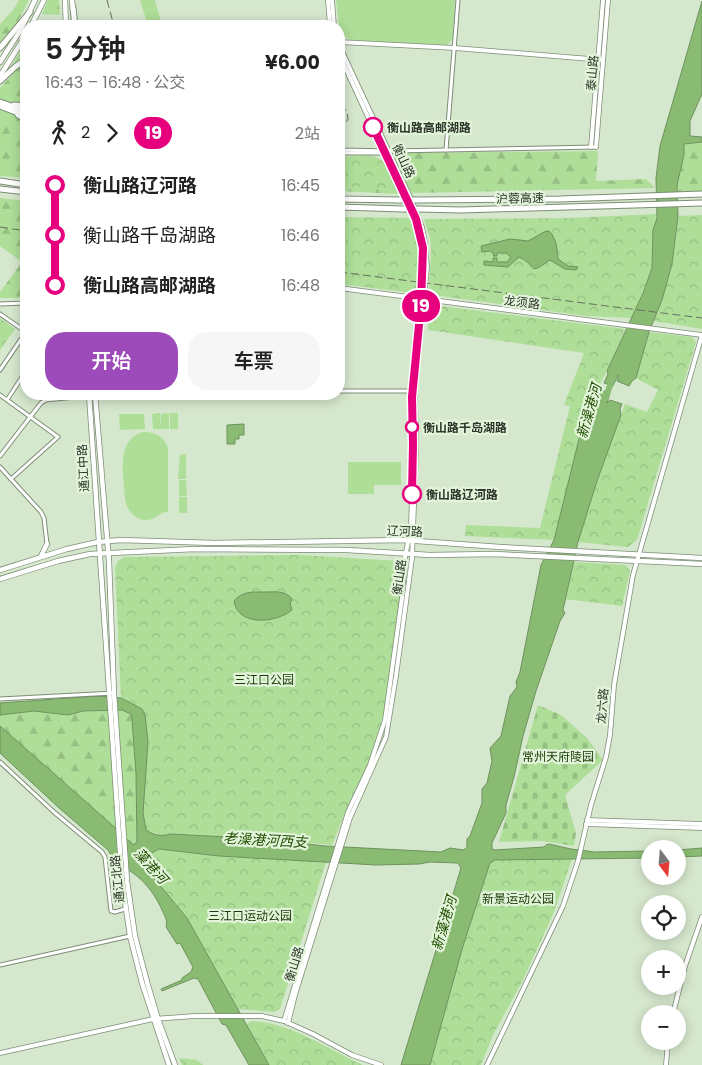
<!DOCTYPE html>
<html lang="zh">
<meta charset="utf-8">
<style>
:root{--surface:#fff;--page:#f6f6f6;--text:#222;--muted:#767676;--accent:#9d4bba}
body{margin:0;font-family:Poppins,"Noto Sans SC",sans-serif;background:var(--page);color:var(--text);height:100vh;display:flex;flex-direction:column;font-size:19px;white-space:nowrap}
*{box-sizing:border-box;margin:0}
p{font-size:16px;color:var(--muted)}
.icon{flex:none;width:28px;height:28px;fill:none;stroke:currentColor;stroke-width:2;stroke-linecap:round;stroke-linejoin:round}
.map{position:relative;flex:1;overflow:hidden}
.side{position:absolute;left:20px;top:20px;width:325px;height:380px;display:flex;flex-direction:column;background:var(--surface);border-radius:20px;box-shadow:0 2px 12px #0003}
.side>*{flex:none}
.badge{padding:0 10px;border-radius:16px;font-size:18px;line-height:32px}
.needle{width:32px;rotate:164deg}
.controls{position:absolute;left:641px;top:840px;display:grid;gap:10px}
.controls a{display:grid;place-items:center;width:45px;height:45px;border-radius:50%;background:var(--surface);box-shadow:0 2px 12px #0003;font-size:25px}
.map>.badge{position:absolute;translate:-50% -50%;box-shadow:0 0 0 2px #fff}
.legs{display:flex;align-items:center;gap:8px;height:55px;padding:0 25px;font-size:16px}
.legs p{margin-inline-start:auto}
.overview{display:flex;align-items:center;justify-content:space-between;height:85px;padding:0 25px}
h1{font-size:28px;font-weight:600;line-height:38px}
.action{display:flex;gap:10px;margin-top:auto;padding:10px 25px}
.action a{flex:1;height:58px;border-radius:20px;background:var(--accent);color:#fff;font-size:20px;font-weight:600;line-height:58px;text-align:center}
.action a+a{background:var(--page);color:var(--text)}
ul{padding:0 25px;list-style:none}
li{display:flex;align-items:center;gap:18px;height:50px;font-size:19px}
li i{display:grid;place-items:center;width:8px;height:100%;margin:0 6px;background:currentColor}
li i::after{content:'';width:12px;height:12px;margin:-6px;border:4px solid;border-radius:50%;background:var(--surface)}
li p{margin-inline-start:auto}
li:first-child i{background:linear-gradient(#0000 50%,currentColor 0)}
li:last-child i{background:linear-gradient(currentColor 50%,#0000 0)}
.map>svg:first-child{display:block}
</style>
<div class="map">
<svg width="702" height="1065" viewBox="0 0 702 1065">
<defs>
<pattern id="forest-firs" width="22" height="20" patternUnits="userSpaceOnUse" patternTransform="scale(1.25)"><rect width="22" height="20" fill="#aede98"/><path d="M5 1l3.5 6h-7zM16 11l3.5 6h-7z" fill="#96bf83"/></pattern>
<pattern id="cemetery-stones" width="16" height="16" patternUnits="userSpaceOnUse" patternTransform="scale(1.25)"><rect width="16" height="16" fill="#aede98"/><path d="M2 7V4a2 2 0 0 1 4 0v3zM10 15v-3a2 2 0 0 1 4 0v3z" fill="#96bf83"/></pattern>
<pattern id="park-crowns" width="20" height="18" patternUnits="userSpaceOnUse" patternTransform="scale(1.25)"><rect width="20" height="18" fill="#aede98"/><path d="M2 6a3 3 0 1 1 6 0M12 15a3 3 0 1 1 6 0" fill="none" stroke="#96bf83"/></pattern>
</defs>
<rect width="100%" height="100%" fill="#d5e7cd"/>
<g fill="#aede98">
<polygon points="140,0 155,0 162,26 148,26"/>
<polygon points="336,0 455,0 453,39 447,45 350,40 340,33"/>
<polygon points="160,413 161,429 153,429 152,414"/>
<polygon points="169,413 169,429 161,429 161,414"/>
<rect x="170" y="413" width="8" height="16"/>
<polygon points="119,414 144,414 145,429 120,430"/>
<path d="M142,432C154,431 164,436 168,448V512C161,512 160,515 154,518C140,525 127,513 125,499C124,476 115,442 142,432Z"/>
<polygon points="186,454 186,479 178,479 180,455"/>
<polygon points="348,462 401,462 401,485 374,485 374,494 348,494"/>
<polygon points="179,480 186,480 187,496 179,496"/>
<rect x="179" y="497" width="8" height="16"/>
</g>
<g fill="url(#forest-firs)">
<polygon points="19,0 29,0 17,23 0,43 0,24 13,10"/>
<polygon points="48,0 59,0 60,15 42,14"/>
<polygon points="26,41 26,57 12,65"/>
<polygon points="26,63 26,104 0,100 0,88 17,69"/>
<polygon points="0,109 10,112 26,123 26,178 0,176"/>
<polygon points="691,142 702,142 702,192 678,192 677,185 684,155 684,144"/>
<polygon points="598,151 596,181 646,179 655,188 412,193 393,158 398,153"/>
<polygon points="339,187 398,189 400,194 339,191"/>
<polygon points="0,198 26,201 26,298 0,298 0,292 22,262 0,246"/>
<polygon points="122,710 131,714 132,719 136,774 137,842 133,846 111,824 0,726 0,715 34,711 68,715 83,711"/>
</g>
<polygon fill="url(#cemetery-stones)" points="538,705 561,715 587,738 603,760 565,795 576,833 574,846 541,841 499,842"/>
<g fill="url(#park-crowns)">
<path d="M339,157C352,157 377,151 385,164C390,171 394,181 398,189L339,187Z"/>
<polygon points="657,214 653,230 652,268 632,318 586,316 433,295 429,291 431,252 430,238 424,219 569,218"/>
<path d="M702,215V329L654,321C667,288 676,251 678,216Z"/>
<path d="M339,217L409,218C421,242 419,265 418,291L414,293L339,284Z"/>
<polygon points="432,305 625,329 607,371 591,400 579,439 554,540 465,536 466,525 540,528 570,406 564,405 584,353 428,330 429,309"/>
<polygon points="0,318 15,329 0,350"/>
<polygon points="649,332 692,337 696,342 637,540 628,547 578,542 597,481 625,404 647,412 658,390 636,378"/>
<polygon points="300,555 400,561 402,566 399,585 400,598 382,724 368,765 351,798 332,845 265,839 170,834 163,836 146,830 143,813 148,742 142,709 121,698 115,568 118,561 125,557"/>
<polygon points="574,562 626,565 630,571 622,606 566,599"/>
<polygon points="159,849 219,856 326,862 280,1009 274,1012 238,1009 187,918 153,877 149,860 152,854"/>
<polygon points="572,859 554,912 522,982 493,1035 481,1065 430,1065 463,946 490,863 494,860"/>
<path d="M251,1021C293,1023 327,1049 363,1065H269L247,1024Z"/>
<polygon points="179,1058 197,1060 203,1065 182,1065"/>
</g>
<g fill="#8abb73" stroke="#6e925d">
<polygon points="702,1 702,94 690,121 690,136 702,137 702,142 684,144 684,155 677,185 678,216 672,264 662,300 649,332 636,378 632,381 629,386 617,381 619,376 618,375 613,386 604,383 608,374 607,371 643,293 652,268 653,230 657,218 656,178 660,146"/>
<path d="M546,231H549C557,239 557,249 558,259L568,266L578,267L576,270L565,269L550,260C526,277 538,265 519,257L508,267L484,265V261L493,262V258H497V262H507L511,257L506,253H497V256H493L494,254L490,251L482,252L481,246L510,239L528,241Z"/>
<path d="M601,390L610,393L607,403L610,400L622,404L620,409L621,415L597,481L578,542L563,610L565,613L560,621L536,691L523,736L514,777L506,805V813L492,843V849L495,850L544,847L546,845L549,844L571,849L595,852L650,851V858L495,860L490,863L463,946L430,1065H401L461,868L458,863L430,862L419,864L376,865L219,856L159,849L152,853L149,861L153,877L187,918L269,1065H249L226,1025L222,1024L198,979L194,978L162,991L161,989L182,980V978L191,972L193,967L180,943L177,944L166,927C168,921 165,917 163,912C157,898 148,885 137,876C126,867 114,863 108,850L59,808L0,753V726L111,824L133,845L137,842L136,774L132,719L131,714L122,710L83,711L68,715L34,711L0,715V703L98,696L121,698L142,709L145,715L148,742L143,813L146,830C154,835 161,837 170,834L265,839L325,846L441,852L450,848L464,850L467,847V839L470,836L482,803V789L487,783L492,761L490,748L501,736L510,696L517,687L516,682L520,672L541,565L554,540L579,439L591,400L598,397Z"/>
<polygon points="244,424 244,435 239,435 239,439 235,439 235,444 227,444 227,425"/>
<path d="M265,592C275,592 285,590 292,599L290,603L292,610C276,623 238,627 234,601C242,591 253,592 265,592Z"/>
<polygon points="702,848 702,856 678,857 678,850"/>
</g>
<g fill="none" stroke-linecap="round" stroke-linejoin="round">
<polyline stroke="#8abb73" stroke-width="6" points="605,399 613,378"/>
<g stroke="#7d8e76" stroke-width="5">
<g id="street">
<polyline points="339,150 393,151 596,147"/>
<polyline points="446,150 458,0"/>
<polyline points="339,153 385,153"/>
<polyline points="0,304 26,303"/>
<polyline points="0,314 26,332"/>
<polyline points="0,370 26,332"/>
<polyline points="339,391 413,391"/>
<polyline points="0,395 58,437 11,479"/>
<polyline points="7,400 26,371"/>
<polyline points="0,456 41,403 46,400 95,395 194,394"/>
<polyline points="0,467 41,512 44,518 47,544"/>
<polyline points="0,699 114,693"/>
<polyline points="0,762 55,813 102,852 105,857 111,911 115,912 125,909"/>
<polyline points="0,965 130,936"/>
</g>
</g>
<g stroke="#7d8e76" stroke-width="5.5">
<g id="secondary">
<polyline points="328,0 330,26"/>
<polyline points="332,0 334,26"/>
<polyline points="339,42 455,48 603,60"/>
<polyline points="591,147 603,0"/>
<polyline points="596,147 608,0"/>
<polyline points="339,288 702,335"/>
<polyline points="587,820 702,824"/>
<polyline points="586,824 702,828"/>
<polyline points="673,1014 685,966 702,917"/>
<polyline points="284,1021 348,812 370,765 385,720 402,598 405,557 411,528 413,452 412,397 424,265 423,248 415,219 339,54"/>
<polyline points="288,1023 295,995 350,818 386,737 396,676 412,558 416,451 415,391 427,267 425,243 422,227 410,197 339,45"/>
<polyline points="0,1053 153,1019 195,1016 262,1016 284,1021 313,1034 352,1055 381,1065"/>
<polyline points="487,1065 563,906 578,861 591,805 606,757 610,735 614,685 633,575 702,335"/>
<polyline points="666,1065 668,1041"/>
</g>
</g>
<g stroke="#7d8e76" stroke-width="6">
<g id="primary">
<polyline points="65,0 66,26"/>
<polyline points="72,0 73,10"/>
<polyline points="31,26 44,0"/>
<polyline points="0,62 20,31 35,0"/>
<polyline points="0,76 26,35"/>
<polyline points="89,394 122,881 130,936 142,983 169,1065"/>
<polyline points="95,394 109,561 114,694 127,881 135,936 147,982 158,1019 175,1065"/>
<polyline points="41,556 47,544"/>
<polyline points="0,570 67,549 98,542 121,540 215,543 403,540 500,547 702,558"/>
<polyline points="0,579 58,561 90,554 195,549 347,550 430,555 494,554 702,564"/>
</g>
</g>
<g stroke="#7d8e76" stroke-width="7">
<g id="highway">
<polyline points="73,8 75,26"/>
<polyline points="0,48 30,12"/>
<polyline points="0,81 15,67 26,59"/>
<polyline points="0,102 26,111"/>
<polyline points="14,105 26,106"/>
<polyline points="0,106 26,116"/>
<polyline points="18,115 26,120"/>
<polyline points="0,181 26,185"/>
<polyline points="0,189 26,192"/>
<polyline points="339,199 400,200"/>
<polyline points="416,200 560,199 702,194"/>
<polyline points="339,207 403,209"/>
<polyline points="419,209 461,210 702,203"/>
</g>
</g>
<use href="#street" stroke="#fff" stroke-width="3"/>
<use href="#secondary" stroke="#fff" stroke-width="4"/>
<use href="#primary" stroke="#fff" stroke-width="4.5"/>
<use href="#highway" stroke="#fff" stroke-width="5"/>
<g stroke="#667161" stroke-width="1" stroke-dasharray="8 4" stroke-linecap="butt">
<polyline points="107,0 114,26"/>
<polyline points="339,108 343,108 347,111 348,119 346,123 339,126"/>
<polyline points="0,227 26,231"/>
<polyline points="339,272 702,318"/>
</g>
<g stroke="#7d8e76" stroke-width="7" stroke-linecap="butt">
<g id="highway-bridge">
<polyline points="400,200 416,200"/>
<polyline points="403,209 419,209"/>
</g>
</g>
<use href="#highway-bridge" stroke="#fff" stroke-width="5"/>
</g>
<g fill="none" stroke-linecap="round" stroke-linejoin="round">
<g stroke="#fff" stroke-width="11">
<polyline id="line-1" points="373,127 416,219 423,248 421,304 412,397 413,444 412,494"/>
</g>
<use href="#line-1" stroke="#e6007e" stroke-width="8"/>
</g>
<g fill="#fff" stroke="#e6007e" stroke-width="2.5">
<circle cx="373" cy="127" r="9"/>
<circle cx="412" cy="427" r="6"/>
<circle cx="412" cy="494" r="9"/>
</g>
<g text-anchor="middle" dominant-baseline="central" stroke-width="4.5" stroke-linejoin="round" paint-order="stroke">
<g font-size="12" fill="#2d342a" stroke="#e2f4da">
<text transform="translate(592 73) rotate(-85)">泰山路</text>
<text transform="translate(404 161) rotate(65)">衡山路</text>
<text transform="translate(520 198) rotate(-1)">沪蓉高速</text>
<text transform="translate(522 302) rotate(7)">龙须路</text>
<text transform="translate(83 468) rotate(-93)">通江中路</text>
<text transform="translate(405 531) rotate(2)">辽河路</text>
<text transform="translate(399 577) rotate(-82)">衡山路</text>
<text transform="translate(602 706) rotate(-85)">龙六路</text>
<text transform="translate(117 879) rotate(-96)">通江北路</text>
<text transform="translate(294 964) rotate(-73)">衡山路</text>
</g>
<g font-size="12" font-weight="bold" fill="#2d342a" stroke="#e2f4da" text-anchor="start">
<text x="387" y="127">衡山路高邮湖路</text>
<text x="423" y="427">衡山路千岛湖路</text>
<text x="426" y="494">衡山路辽河路</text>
</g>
<g font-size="12" fill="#1b3b07" stroke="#e2f4da">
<text x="264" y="679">三江口公园</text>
<text x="558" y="756">常州天府陵园</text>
<text x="518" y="898">新景运动公园</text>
<text x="250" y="915">三江口运动公园</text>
</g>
<g font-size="14" font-style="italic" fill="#214e00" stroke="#e2f4da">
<text transform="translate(589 411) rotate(-74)">新澡港河</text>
<text transform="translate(265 840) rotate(3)">老澡港河西支</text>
<text transform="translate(151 866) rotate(48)">藻港河</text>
<text transform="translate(444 923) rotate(-74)">新藻港河</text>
</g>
</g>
</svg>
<div class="controls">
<a><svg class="needle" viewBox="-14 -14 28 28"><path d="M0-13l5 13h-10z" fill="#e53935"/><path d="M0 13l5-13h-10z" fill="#767676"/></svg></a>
<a><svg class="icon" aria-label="locate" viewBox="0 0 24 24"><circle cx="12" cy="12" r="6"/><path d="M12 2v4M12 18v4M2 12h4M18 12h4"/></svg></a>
<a>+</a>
<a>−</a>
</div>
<b class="badge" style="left:421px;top:306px;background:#e6007e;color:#fff">19</b>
<section class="side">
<div class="overview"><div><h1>5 分钟</h1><p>16:43 – 16:48 · 公交</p></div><b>¥6.00</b></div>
<div class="legs"><svg class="icon" aria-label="walk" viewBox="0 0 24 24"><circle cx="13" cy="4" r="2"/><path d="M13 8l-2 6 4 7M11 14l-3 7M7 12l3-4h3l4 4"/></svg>2<svg class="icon" aria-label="forward" viewBox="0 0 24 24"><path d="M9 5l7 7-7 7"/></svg><b class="badge" style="background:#e6007e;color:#fff">19</b><p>2站</p></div>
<ul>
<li><i style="color:#e6007e"></i><b>衡山路辽河路</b><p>16:45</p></li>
<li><i style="color:#e6007e"></i><span>衡山路千岛湖路</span><p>16:46</p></li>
<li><i style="color:#e6007e"></i><b>衡山路高邮湖路</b><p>16:48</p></li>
</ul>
<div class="action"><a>开始</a><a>车票</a></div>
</section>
</div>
